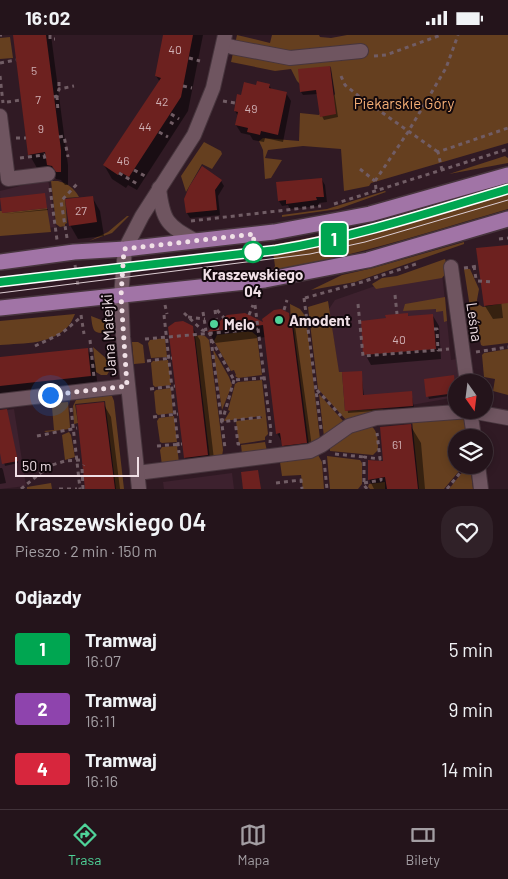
<!DOCTYPE html>
<html lang="pl">
<meta charset="utf-8">
<style>
:root{--surface:#24141b;--page:#302128;--text:#f1f3f6;--muted:#a39ea3;--line:#41333a;--accent:#4fd399}
body{margin:0;font-family:Barlow,sans-serif;background:var(--page);color:var(--text);height:100vh;display:flex;flex-direction:column;font-size:19px;white-space:nowrap}
*{box-sizing:border-box;margin:0}
p{font-size:16px;color:var(--muted)}
.icon{flex:none;width:28px;height:28px;fill:none;stroke:currentColor;stroke-width:2;stroke-linecap:round;stroke-linejoin:round}
.map{position:relative;height:454px;overflow:hidden}
.sheet{display:flex;flex-direction:column;background:var(--surface);flex:1}
.sheet>*{flex:none}
.badge{padding:0 10px;border-radius:4px;font-size:18px;line-height:32px}
.needle{width:32px;rotate:166deg}
.controls{position:absolute;left:448px;top:339px;display:grid;gap:10px}
.controls a{display:grid;place-items:center;width:45px;height:45px;border-radius:50%;background:var(--surface);box-shadow:0 2px 8px #0003,0 0 0 1px var(--line);font-size:25px}
.scale{position:absolute;left:15px;bottom:12px;width:124px;box-sizing:border-box;padding-left:5px;border:2px solid #f0e0e6;border-top:0;font-size:14px;line-height:18px;white-space:nowrap;color:#f0e0e6;-webkit-text-stroke:4px #12080c;paint-order:stroke}
.you{position:absolute;width:25px;height:25px;margin:-12px;border:4px solid #fff;border-radius:50%;background:#1a73e8;box-shadow:0 0 0 8px #1a73e833}
.map>.badge{position:absolute;translate:-50% -50%;box-shadow:0 0 0 2px #fff}
h2{padding:0 15px;font-size:19px;line-height:45px}
.round{display:grid;place-items:center;flex:none;width:52px;height:52px;border-radius:20px;background:var(--page)}
.head{display:flex;align-items:center;justify-content:space-between;height:85px;padding:0 15px}
h1{font-size:24px;font-weight:600;line-height:38px}
ul{padding:0;list-style:none}
li{display:flex;align-items:center;gap:15px;height:60px;padding:0 15px}
li div{flex:1}
li b{display:block;font-size:19px}
li em{font-style:normal}
li .badge{min-width:55px;font-weight:700;text-align:center}
.status{display:flex;justify-content:space-between;align-items:center;height:35px;padding:0 25px;background:var(--surface);direction:ltr}
.status svg{height:14px;fill:currentColor}
.menu{display:flex;justify-content:space-around;align-items:center;height:70px;border-top:1px solid var(--line);background:var(--surface);font-size:14px;color:var(--muted)}
.menu a{display:grid;justify-items:center;gap:2px}
.menu .selected{color:var(--accent)}
.map>svg:first-child{display:block}
</style>
<div class="status"><b>16:02</b><svg viewBox="0 0 49 12"><path d="M0 12V9h3v3zM5 12V6h3v6zM10 12V3h3v9zM15 12V0h3v12zM26 1h20v11H26zM47 4h2v5h-2z"/></svg></div>
<div class="map">
<svg width="508" height="454" viewBox="0 0 508 454">
<rect width="100%" height="100%" fill="#301a24"/>
<g fill="#3d212e">
<polygon points="48,144 56,192 1,199 0,156"/>
<polygon points="441,228 451,325 457,324 459,347 456,348 456,362 345,382 329,274 335,265"/>
<polygon points="14,374 26,451 0,454 0,376"/>
<polygon points="232,438 234,454 164,454 163,447"/>
</g>
<g fill="#653f1f">
<polygon points="237,0 270,8 272,0 319,0 320,2 331,3 347,0 508,0 508,108 371,148 369,151 344,156 341,114 303,111 268,115 265,123 282,125 271,143 265,144 263,115 259,106 263,103 299,106 300,78 319,80 335,59 331,33 330,31 300,49 297,46 291,34 275,36 231,27"/>
<polygon points="10,2 13,23 0,24 0,3"/>
<polygon points="204,107 221,116 222,119 212,134 202,129 186,157 181,141"/>
<polygon points="505,121 508,123 508,128 449,139"/>
<path d="M58,146C67,148 74,153 79,162L65,163L67,188L65,189V191L60,192L56,189L51,146Z"/>
<path d="M508,149V174C429,197 354,222 273,235L275,231L272,210L355,194Z"/>
<polygon points="385,156 386,157 338,174 282,182 282,180 327,174"/>
<polygon points="47,173 51,197 0,201 0,176 2,176 2,178"/>
<polygon points="127,181 129,181 112,198 89,206 108,197"/>
<polygon points="464,207 464,209 355,247 311,255 342,240 373,233"/>
<path d="M445,224C448,233 448,237 442,243L376,254L372,249L382,243L397,241Z"/>
<polygon points="464,234 470,234 479,254 477,265 478,269 483,272 499,269 508,236 508,308 483,311 481,310 475,281 471,279"/>
<polygon points="445,262 447,286 444,287 443,276 436,277 436,274 403,276 405,269"/>
<polygon points="328,266 339,337 342,337 345,376 383,374 382,378 347,386 318,354 308,272"/>
<polygon points="290,269 300,274 306,282 320,404 309,411 293,289 291,289"/>
<path d="M75,279C74,281 72,286 70,289C54,310 24,308 0,310V286Z"/>
<path d="M91,281L104,286L111,297C93,300 93,297 91,281Z"/>
<polygon points="251,296 257,301 262,340 238,343 235,341 236,340 234,335 231,336 214,306 217,300"/>
<polygon points="201,300 205,301 209,305 223,415 222,422 210,424 195,301"/>
<polygon points="165,303 167,322 151,323 148,308 150,305"/>
<polygon points="132,307 138,307 143,310 145,328 134,329"/>
<polygon points="93,312 108,325 110,335 107,340 101,340 96,337"/>
<polygon points="213,314 229,342 232,350 222,375"/>
<polygon points="508,314 508,360 493,356 495,344 484,342 482,320 484,318"/>
<polygon points="168,325 171,350 155,352 153,350 151,328 153,326"/>
<polygon points="262,345 268,399 265,402 265,405 239,409 236,386 262,383 261,381 224,386 230,376 228,375 235,349 238,347"/>
<polygon points="171,353 173,378 158,380 156,378 154,357 156,355"/>
<polygon points="319,359 344,387 324,402"/>
<polygon points="109,360 112,361 114,366 124,454 116,454 105,366 75,369 78,388 74,389 73,371 76,365"/>
<polygon points="68,367 70,392 69,394 46,397 44,396 54,395 52,372 54,368"/>
<polygon points="174,381 177,407 162,408 160,407 157,386 159,383"/>
<polygon points="464,381 467,402 456,402 456,430 464,430 444,454 419,454 412,385"/>
<path d="M371,391C378,396 378,406 378,415L373,420L330,416V412L349,398Z"/>
<polygon points="69,397 71,400 75,422 65,425 62,400"/>
<polygon points="265,407 267,416 242,419 241,410"/>
<polygon points="177,411 179,428 162,430 160,415 162,412"/>
<polygon points="318,420 322,427 324,454 303,454 301,440 282,441 280,427 282,425"/>
<polygon points="327,421 360,425 362,428 362,449 358,454 330,454"/>
<polygon points="468,430 470,430 473,454 449,454"/>
<polygon points="385,447 385,454 370,454 368,452 369,449"/>
<polygon points="51,448 52,454 27,454 27,452"/>
</g>
<g fill="#0007">
<polygon points="14,0 51,0 68,130 68,150 65,150 61,145 56,144 49,131 37,133 29,119"/>
<polygon points="165,0 203,0 188,76 137,155 128,150 126,153 112,144 104,130 160,47 156,41"/>
<polygon points="329,33 331,36 338,82 324,85 322,81 318,59 303,60 301,57"/>
<polygon points="269,50 272,55 286,58 291,66 283,107 265,103 264,107 253,105 250,100 241,98 236,90 238,81 235,76 242,62 257,51"/>
<polygon points="322,145 325,150 327,167 319,168 319,171 290,174 288,170 282,171 279,166"/>
<polygon points="221,146 224,151 218,161 220,180 190,183 187,178"/>
<polygon points="92,162 100,176 104,201 78,204 70,190"/>
<polygon points="48,174 48,175 4,179"/>
<polygon points="508,211 508,255 500,256 503,283 493,284 485,271"/>
<polygon points="289,279 295,291 313,419 290,422 277,398 266,302 215,308 209,297 228,281 264,289"/>
<polygon points="407,279 409,282 433,281 439,291 441,324 371,330 365,319 387,285"/>
<polygon points="192,292 200,305 215,433 192,436 185,423"/>
<polygon points="87,314 95,328 98,354 0,366 0,324"/>
<polygon points="361,337 364,361 411,357 414,373 348,378 344,338"/>
<polygon points="454,344 456,360 429,364 428,361"/>
<polygon points="103,368 111,382 120,454 87,454 78,371"/>
<polygon points="9,388 18,428 5,431 0,411 0,389"/>
<polygon points="410,390 421,408 425,454 374,454 369,444 385,427"/>
<polygon points="0,433 2,433 3,435 6,448 0,449"/>
</g>
<g fill="#6d211f">
<polygon points="13,0 46,0 61,115 61,137 56,137 52,131 47,130 45,117 28,120"/>
<polygon points="163,0 193,0 181,62 129,142 120,137 118,140 103,130 161,43 155,41"/>
<polygon points="330,31 336,79 320,82 316,55 300,57 298,34"/>
<polygon points="257,46 270,49 269,53 287,57 278,100 261,96 260,100 247,97 248,93 235,90 238,77 234,76 237,59 241,60 244,47 256,50"/>
<polygon points="202,131 222,145 215,155 217,175 186,178 184,164 189,152"/>
<polygon points="322,143 324,162 316,162 317,165 286,169 286,165 278,166 276,147"/>
<polygon points="45,158 47,173 2,178 0,163"/>
<polygon points="93,161 97,187 69,191 65,164"/>
<polygon points="508,210 508,268 484,271 476,213"/>
<polygon points="281,274 289,278 291,290 292,290 307,408 282,411 280,398 276,399 263,290 207,297 227,280 245,278 263,287 262,284 274,275"/>
<polygon points="408,278 408,281 433,279 436,314 363,320 361,286 386,283 385,280"/>
<polygon points="183,286 193,291 208,420 184,423 168,292 175,287"/>
<polygon points="88,313 91,341 0,351 0,322"/>
<polygon points="362,336 363,360 412,356 413,371 345,376 342,337"/>
<polygon points="454,340 456,358 426,362 424,344"/>
<polygon points="104,367 115,454 85,454 76,370"/>
<polygon points="7,374 18,426 2,429 0,418 0,375"/>
<polygon points="411,389 418,454 387,454 385,442 368,445 368,425 383,426 380,392"/>
<polygon points="258,435 261,454 243,454 241,437"/>
</g>
<g fill="none" stroke-linecap="round" stroke-linejoin="round">
<g stroke="#47353d" stroke-width="16">
<g id="street">
<polyline points="224,9 232,12 290,23 361,16"/>
<polyline points="0,81 8,144 48,139"/>
<path d="M159,153C163,187 167,190 196,206"/>
<polyline points="451,232 467,348"/>
<polyline points="0,366 127,351"/>
<polyline points="470,375 474,402"/>
<polyline points="478,430 481,454"/>
<polyline points="137,438 310,416 322,410 349,391 376,383 470,376 508,383"/>
<polyline points="139,454 123,302 121,261 125,214 142,181 194,100 213,53 225,0"/>
</g>
</g>
<g stroke="#47353d" stroke-width="18">
<g id="primary">
<polyline points="0,227 74,217 125,214 274,197 370,179 508,140"/>
<polyline points="0,273 265,245 368,225 508,184"/>
</g>
</g>
<g stroke="#715d65" stroke-width="3" stroke-dasharray="4 4" stroke-linecap="butt">
<polyline points="0,0 2,0"/>
<polyline points="50,0 50,4 55,4"/>
<polyline points="374,21 386,20 441,0"/>
<polyline points="189,23 200,26"/>
<polyline points="0,28 16,25"/>
<polyline points="0,41 3,68"/>
<polyline points="341,41 345,50 360,62 438,117"/>
<polyline points="59,47 59,54"/>
<polyline points="183,51 192,53"/>
<polyline points="57,61 58,77"/>
<polyline points="54,62 57,61 59,54 74,51"/>
<polyline points="223,66 235,68"/>
<polyline points="7,67 21,65"/>
<polyline points="171,79 179,84"/>
<polyline points="170,87 175,90"/>
<polyline points="159,97 168,102"/>
<polyline points="59,102 64,101 68,122"/>
<polyline points="16,103 26,103"/>
<polyline points="20,123 44,120 45,124"/>
<polyline points="360,134 375,146"/>
<polyline points="134,135 145,141"/>
<polyline points="442,135 438,117 508,93"/>
<polyline points="119,138 139,150"/>
<polyline points="50,153 57,205"/>
<polyline points="376,154 375,146 408,97 446,33 458,0"/>
<polyline points="334,169 508,114"/>
<polyline points="191,186 321,171"/>
<polyline points="67,203 61,166 79,147"/>
<polyline points="499,204 508,203"/>
<polyline points="75,230 78,251"/>
<polyline points="474,231 476,244 478,246 492,247"/>
<polyline points="464,233 478,231"/>
<polyline points="395,260 397,279"/>
<polyline points="304,263 321,394"/>
<polyline points="305,263 362,247 419,228"/>
<polyline points="358,269 363,321 438,315"/>
<polyline points="165,270 167,279"/>
<polyline points="255,270 271,396 270,408"/>
<polyline points="215,275 218,298"/>
<polyline points="217,275 224,283"/>
<polyline points="284,275 287,265"/>
<polyline points="203,277 206,296"/>
<polyline points="184,278 202,295 206,296 210,299 211,304 234,345 264,343"/>
<polyline points="81,280 84,299"/>
<polyline points="164,280 179,418"/>
<polyline points="249,280 253,270"/>
<polyline points="188,282 205,284"/>
<polyline points="434,294 437,294 438,315 449,314"/>
<polyline points="145,304 258,294"/>
<polyline points="211,304 225,413"/>
<polyline points="90,305 94,342"/>
<polyline points="35,311 62,298 81,282"/>
<polyline points="476,317 508,312"/>
<polyline points="147,326 172,323"/>
<polyline points="234,345 222,387 235,385"/>
<polyline points="150,354 175,351"/>
<polyline points="317,355 341,381"/>
<polyline points="71,373 80,454"/>
<polyline points="153,382 178,379"/>
<polyline points="37,401 77,393"/>
<polyline points="240,409 238,409 235,385 263,382"/>
<polyline points="157,411 182,409"/>
<polyline points="335,419 364,422"/>
<polyline points="324,425 327,454"/>
<polyline points="276,448 301,445 302,454"/>
<polyline points="364,448 381,445 381,443"/>
<polyline points="21,454 49,431 65,426 82,425"/>
<polyline points="59,454 77,454"/>
<polyline points="83,454 82,433 84,430"/>
<polyline points="367,454 364,450 364,422 380,424 377,398"/>
<polyline points="447,454 464,433"/>
</g>
<use href="#street" stroke="#6f5560" stroke-width="14"/>
<use href="#primary" stroke="#a174a6" stroke-width="15"/>
<g stroke="#dcccd2" stroke-width="1">
<path d="M0,247L276,215C356,202 431,177 508,154"/>
<polyline points="0,258 310,219 365,207 508,165"/>
</g>
</g>
<g fill="none" stroke-linecap="round" stroke-linejoin="round">
<g stroke="#fff" stroke-width="11">
<path id="line" d="M0,247L276,215C355,202 431,177 508,154"/>
</g>
<use href="#line" stroke="#00a651" stroke-width="8"/>
<polyline stroke="#f0e0e6" stroke-width="5" stroke-dasharray="0 9" points="50,360 127,351 121,261 124,214 254,199 253,217"/>
</g>
<circle fill="#fff" stroke="#00a651" stroke-width="2.5" cx="253" cy="217" r="10"/>
<g fill="#4fd399" stroke="#12080c" stroke-width="2">
<circle cx="279" cy="285" r="5"/>
<circle cx="214" cy="289" r="5"/>
</g>
<g text-anchor="middle" dominant-baseline="central" stroke-width="4" stroke-linejoin="round" paint-order="stroke">
<g font-size="12" fill="#cfb0b4">
<text x="175" y="14">40</text>
<text x="34" y="35">5</text>
<text x="38" y="64">7</text>
<text x="162" y="66">42</text>
<text x="251" y="73">49</text>
<text x="145" y="91">44</text>
<text x="41" y="93">9</text>
<text x="123" y="125">46</text>
<text x="81" y="175">27</text>
<text x="399" y="304">40</text>
<text x="397" y="409">61</text>
</g>
<g font-size="15" fill="#f6af76" stroke="#12080c">
<text x="404" y="68">Piekarskie Góry</text>
</g>
<g font-size="15" font-weight="bold" fill="#f0e0e6" stroke="#12080c">
<text x="253" y="239">Kraszewskiego<tspan x="253" dy="17">04</tspan></text>
</g>
<g font-size="15" font-weight="bold" fill="#f0e0e6" stroke="#12080c" text-anchor="start">
<text x="289" y="285">Amodent</text>
<text x="224" y="289">Melo</text>
</g>
<g font-size="15" fill="#f0e0e6" stroke="#12080c">
<text transform="translate(475 287) rotate(82)">Leśna</text>
<text transform="translate(108 300) rotate(-93)">Jana Matejki</text>
</g>
</g>
</svg>
<div class="controls">
<a><svg class="needle" viewBox="-14 -14 28 28"><path d="M0-13l5 13h-10z" fill="#e53935"/><path d="M0 13l5-13h-10z" fill="#a39ea3"/></svg></a>
<a><svg class="icon" aria-label="layers" viewBox="0 0 24 24"><path d="M12 4l9 5-9 5-9-5zM3 14l9 5 9-5"/></svg></a>
</div>
<div class="scale">50 m</div>
<div class="you" style="left:50px;top:360px"></div>
<b class="badge" style="left:334px;top:204px;background:#00a651;color:#fff">1</b>
</div>
<section class="sheet">
<div class="head"><div><h1>Kraszewskiego 04</h1><p>Pieszo · 2 min · 150 m</p></div><a class="round"><svg class="icon" aria-label="heart" viewBox="0 0 24 24"><path d="M12 20l-8-8c-3-5 5-10 8-4 3-6 11-1 8 4z"/></svg></a></div>
<h2>Odjazdy</h2>
<ul>
<li><span class="badge" style="background:#00a651;color:#fff">1</span><div><b>Tramwaj</b><p>16:07</p></div><em>5 min</em></li>
<li><span class="badge" style="background:#8e44ad;color:#fff">2</span><div><b>Tramwaj</b><p>16:11</p></div><em>9 min</em></li>
<li><span class="badge" style="background:#d7263d;color:#fff">4</span><div><b>Tramwaj</b><p>16:16</p></div><em>14 min</em></li>
</ul>
</section>
<nav class="menu">
<a class="selected"><svg class="icon" aria-label="directions" viewBox="0 0 24 24"><path d="M12 3l9 9-9 9-9-9zM9 14v-3h6M13 9l2 2-2 2"/></svg>Trasa</a>
<a><svg class="icon" aria-label="map" viewBox="0 0 24 24"><path d="M3 6l6-2 6 2 6-2v14l-6 2-6-2-6 2zM9 4v14M15 6v14"/></svg>Mapa</a>
<a><svg class="icon" aria-label="tickets" viewBox="0 0 24 24"><path d="M3 7h18v10H3zM15 7v10"/></svg>Bilety</a>
</nav>
